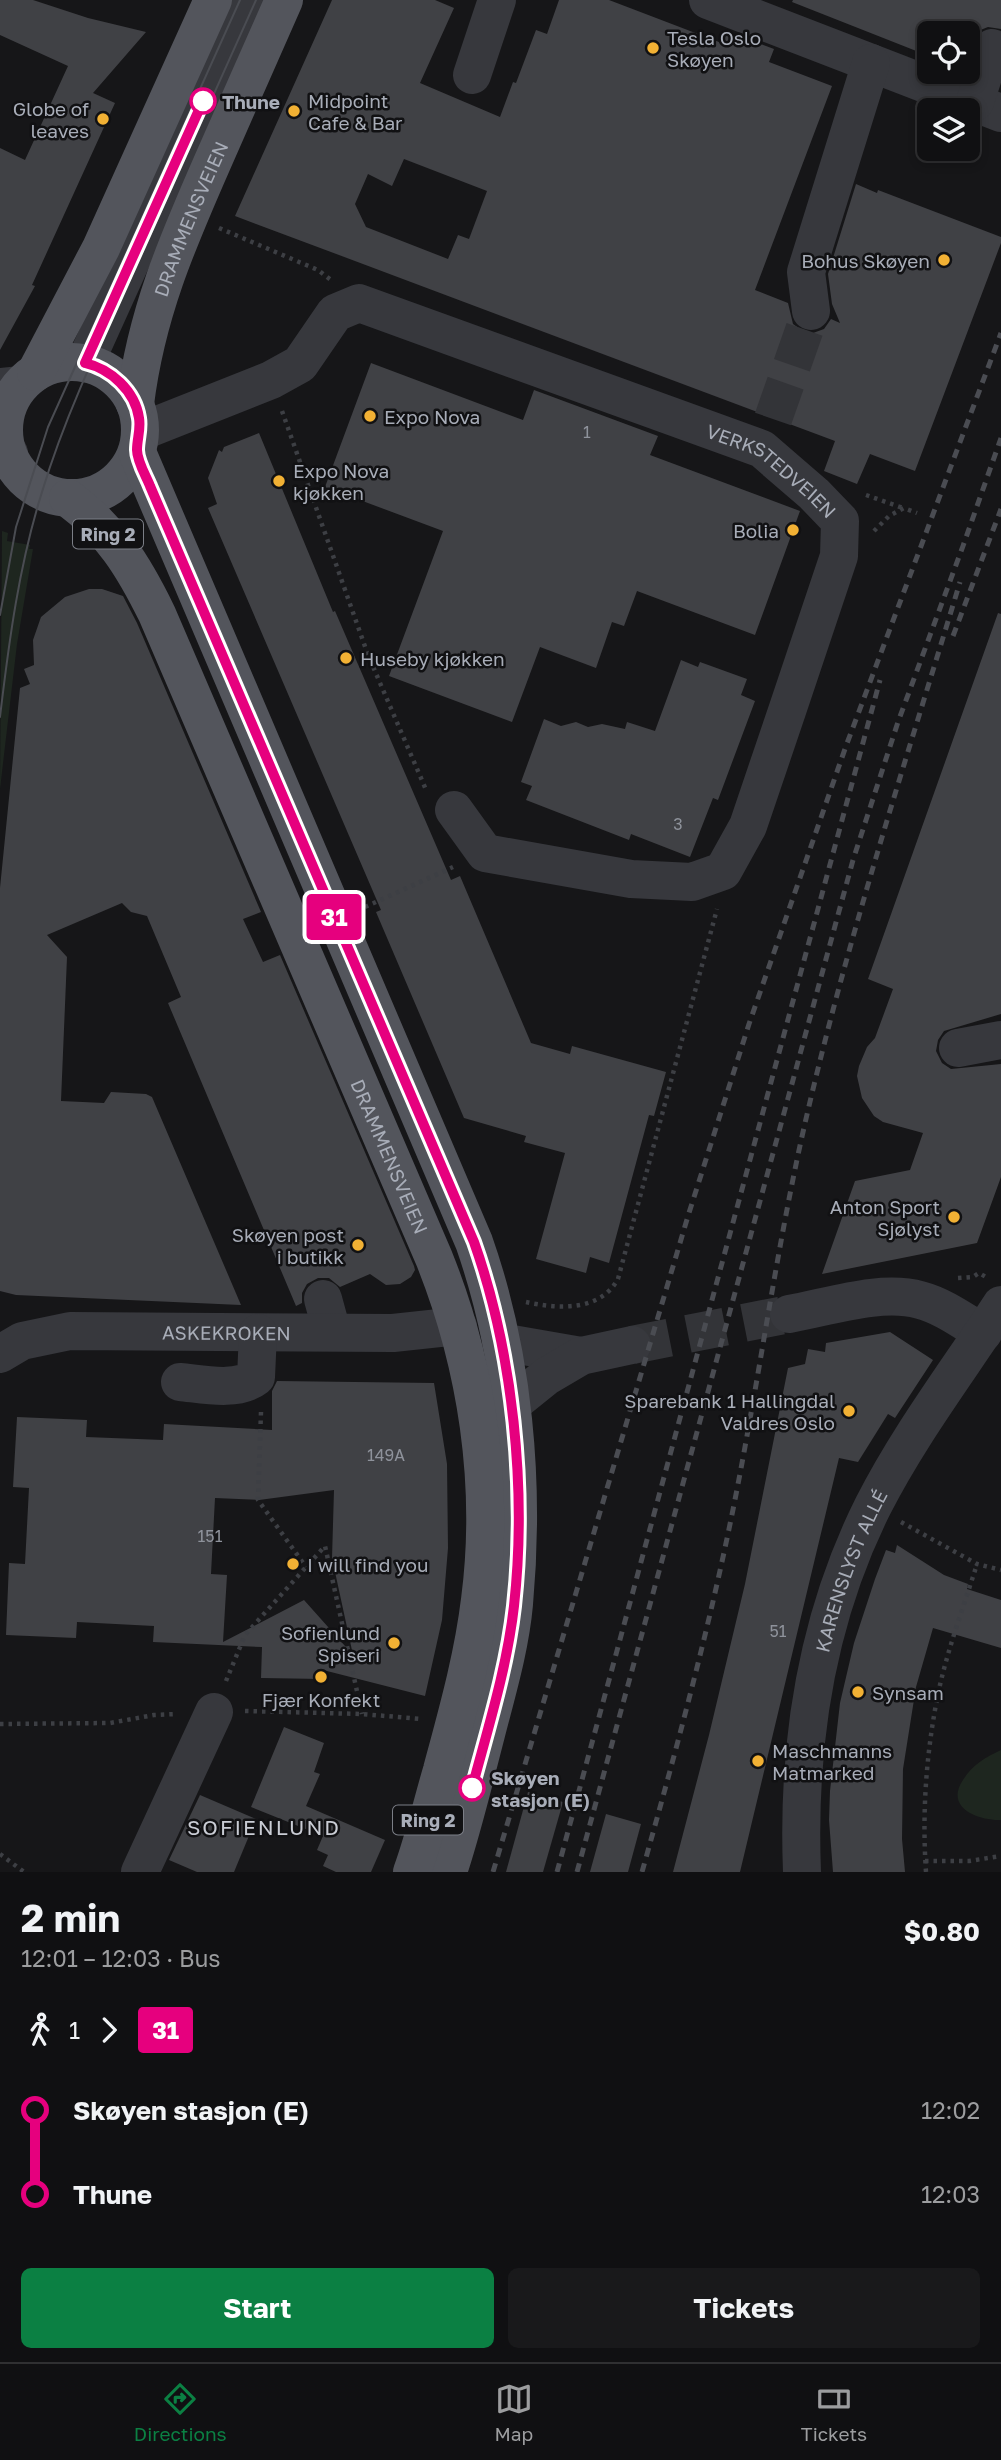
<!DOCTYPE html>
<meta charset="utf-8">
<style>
:root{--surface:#101012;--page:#19191b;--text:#f1f3f6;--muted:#9c9d9f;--line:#303032;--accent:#0b8043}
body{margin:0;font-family:"Golos Text",sans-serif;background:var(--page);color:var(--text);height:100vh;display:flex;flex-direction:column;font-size:26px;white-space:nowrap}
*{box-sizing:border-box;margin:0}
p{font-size:23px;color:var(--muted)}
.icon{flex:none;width:38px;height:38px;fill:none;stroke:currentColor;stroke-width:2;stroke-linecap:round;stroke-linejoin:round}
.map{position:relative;height:1872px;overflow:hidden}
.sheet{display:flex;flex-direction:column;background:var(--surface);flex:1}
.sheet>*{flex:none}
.badge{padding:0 14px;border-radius:5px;font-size:24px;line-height:46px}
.fabs{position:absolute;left:917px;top:21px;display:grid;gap:14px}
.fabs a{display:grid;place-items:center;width:63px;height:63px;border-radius:10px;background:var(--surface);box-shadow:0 4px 10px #0003,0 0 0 2px var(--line);font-size:35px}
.map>.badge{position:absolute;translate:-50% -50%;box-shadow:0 0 0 4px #fff}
.legs{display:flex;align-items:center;gap:10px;height:77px;padding:0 21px;font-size:23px}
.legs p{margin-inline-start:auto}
.overview{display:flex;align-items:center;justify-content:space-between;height:119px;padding:0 21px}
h1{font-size:38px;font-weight:700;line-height:52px}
.action{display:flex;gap:14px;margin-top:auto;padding:14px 21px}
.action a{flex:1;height:80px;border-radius:10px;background:var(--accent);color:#fff;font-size:28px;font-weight:700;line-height:80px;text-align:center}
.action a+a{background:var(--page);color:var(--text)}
ul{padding:0 21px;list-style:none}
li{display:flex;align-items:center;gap:24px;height:84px;font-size:26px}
li i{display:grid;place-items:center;width:10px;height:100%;margin:0 9px;background:currentColor}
li i::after{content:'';width:18px;height:18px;margin:-9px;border:5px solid;border-radius:50%;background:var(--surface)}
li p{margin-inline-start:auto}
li:first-child i{background:linear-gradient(#0000 50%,currentColor 0)}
li:last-child i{background:linear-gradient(currentColor 50%,#0000 0)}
.dock{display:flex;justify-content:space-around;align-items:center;height:98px;border-top:2px solid var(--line);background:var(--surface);font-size:19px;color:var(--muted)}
.dock a{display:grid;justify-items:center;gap:4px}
.dock .current{color:var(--accent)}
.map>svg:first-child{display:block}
</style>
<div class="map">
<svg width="1001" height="1872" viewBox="0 0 1001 1872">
<rect width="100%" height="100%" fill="#161618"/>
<g fill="#1e261f">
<polygon points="2,531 8,533 7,541 30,545 29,549 33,549 17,644 0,789"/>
<path d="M1001,1750V1820C979,1821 944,1808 963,1780C972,1765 986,1757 1001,1750Z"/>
</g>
<g fill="#404145" fill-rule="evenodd">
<polygon points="0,0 33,0 88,18 146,32 93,93 115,103 32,285 35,286 0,350 0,148 25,160 68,66 0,35"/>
<path d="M332,0H435L454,8L420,83L500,117L513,82L516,83L536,30L547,34L559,0H609L719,42L724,30L774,49L769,62L832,86L755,290L788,303L793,324L803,331L813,333L824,329L831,319L840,323L832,304L828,274L856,184L877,193L878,190L1001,237V243L915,471L870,454L857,484L824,471L835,441L235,216ZM404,159L487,191L469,239L458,235L448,259L366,227L355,204L368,174L392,186Z"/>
<polygon points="793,0 1001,0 1001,29 988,27 978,31 968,52 968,33 929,33 929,56 792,2"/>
<polygon points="371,363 523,420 534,390 658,436 650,455 800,511 755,635 637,591 624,626 612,622 596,668 540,647 512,722 389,676 443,531 325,487"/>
<polygon points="259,433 333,612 335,611 451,880 460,876 531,1043 570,1054 572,1046 666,1072 654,1116 649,1115 609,1263 590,1257 586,1273 536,1259 565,1153 524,1142 526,1136 464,1118 376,912 381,910 208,508 217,504 208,478 219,450 222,452 224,447"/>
<polygon points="89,589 102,589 123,596 137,623 261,912 243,919 263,962 280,955 414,1266 415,1270 411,1277 400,1284 386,1285 370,1274 340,1287 329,1278 318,1278 307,1284 302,1293 302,1303 296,1306 168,1003 181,997 147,916 131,912 122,903 47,935 67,957 61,1101 104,1103 111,1092 146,1094 152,1097 241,1305 16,1295 0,1291 0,888 20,688 30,684 24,669 34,665 33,640 41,617 65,597"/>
<polygon points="998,613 1001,614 1001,1014 944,1031 938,1040 936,1051 942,1063 951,1069 1001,1064 1001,1177 977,1243 822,1274 855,1181 910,1170 923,1133 883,1122 874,1116 862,1098 857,1076 859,1066 867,1047 875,1038 893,989 868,979"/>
<polygon points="681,660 698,667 700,662 747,679 741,695 755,701 718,800 713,798 690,857 631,834 629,840 526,800 532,786 521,782 544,719 561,726 576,722 588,727 602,724 625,729 627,722 655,731"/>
<polygon points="890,1332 933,1360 895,1418 888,1414 858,1462 839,1458 740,1872 673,1872 709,1735 745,1584 788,1368 805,1364 808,1349 825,1352 826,1343"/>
<path d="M277,1381L434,1383L447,1464L448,1548L442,1620L425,1696L323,1670V1679L261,1678L262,1647L153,1642L154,1626L77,1622L76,1638L6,1635L9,1563L25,1564L29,1488L13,1487L17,1417L87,1420L86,1437L163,1440L164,1424L272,1430V1391ZM334,1490L332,1558L353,1655L304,1600L223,1642L227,1575L211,1574L215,1498L259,1500Z"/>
<polygon points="897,1545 944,1575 968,1584 967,1589 1001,1600 1001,1648 933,1628 916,1687 903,1769 902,1839 905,1872 833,1872 829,1820 830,1791 840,1703 854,1643 875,1579 886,1550 895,1553"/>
<polygon points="284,1727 324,1743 314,1772 320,1774 306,1806 385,1840 371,1872 336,1872 323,1866 328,1855 317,1850 323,1836 251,1807"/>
<polygon points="528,1792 563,1802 543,1872 506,1872"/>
<polygon points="200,1795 256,1819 234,1872 197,1872 169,1860"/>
<polygon points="606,1814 641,1824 628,1872 590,1872"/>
</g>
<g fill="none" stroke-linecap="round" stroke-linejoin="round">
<g stroke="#333438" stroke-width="38" stroke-dasharray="38 19" stroke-linecap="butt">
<polyline points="773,419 811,311"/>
<polyline points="632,1345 789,1314"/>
</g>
<g stroke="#3d3f44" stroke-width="4.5" stroke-dasharray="3.5 5" stroke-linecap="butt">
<polyline points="219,228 318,270 331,280"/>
<polyline points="282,411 368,655 427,792"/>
<polyline points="866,495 903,508"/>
<polyline points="874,531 889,516 904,508 917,513"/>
<polyline points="365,907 453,867"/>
<polyline points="958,1278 973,1277 979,1273 986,1277"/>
<path d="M526,1302C557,1309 600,1312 618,1279L717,909"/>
<polyline points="261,1412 258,1500 306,1567"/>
<polyline points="901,1522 977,1564 1001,1570"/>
<polyline points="226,1681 245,1635 325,1546 362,1714"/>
<polyline points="245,1711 362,1714 421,1719"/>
<polyline points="0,1724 110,1723 154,1715 177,1714"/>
<polyline points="0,1854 24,1872"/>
<polyline points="925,1861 969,1861 1001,1856"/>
<path d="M926,1872C922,1814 926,1756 937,1699C946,1653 963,1609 977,1564"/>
</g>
<g stroke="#37383d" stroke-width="38">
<polyline points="708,0 1001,113"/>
<polyline points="472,75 497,0"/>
<polyline points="975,102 992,48"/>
<polyline points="811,311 806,272 871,63"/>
<polyline points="85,363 249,0"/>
<polyline points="0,387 21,385"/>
<path id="s1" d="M140,432L271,380L300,364L335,313L359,303L762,449L814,494L840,521L839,556L787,711L748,826L723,871L692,882L631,879L485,853L454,810"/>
<polyline points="0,447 9,453"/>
<polyline points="958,1048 1001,1040"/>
<polyline points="323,1299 332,1332"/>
<path d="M789,1314C829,1307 881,1289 920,1300C943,1306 963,1321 983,1333"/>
<polyline points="501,1342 581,1356"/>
<path id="s2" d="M0,1354L22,1341L70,1331L393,1333L458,1326"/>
<path d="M180,1382C202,1384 237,1392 256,1377L258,1333"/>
<polyline points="511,1405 547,1376 581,1356 632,1345"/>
<polyline points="140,1872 214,1712"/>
<path id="s3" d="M802,1872C797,1746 816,1620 873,1506C909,1435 958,1371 1001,1305"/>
</g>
<g stroke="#53555c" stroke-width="38">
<circle cx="72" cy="430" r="68"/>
<polyline points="36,372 101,248 213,0"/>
<path id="s4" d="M135,404C146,314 177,243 213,161C237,107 260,54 284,0"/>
<path d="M137,452L474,1242C514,1356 525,1483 514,1604C510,1648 497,1691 486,1734C474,1780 463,1827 448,1872"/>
<path id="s5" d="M68,498C111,530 133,565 157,614L434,1258C477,1365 495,1485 480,1600C473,1658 457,1714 442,1770C432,1804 424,1839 412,1872"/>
</g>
<g stroke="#4a4c52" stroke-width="2">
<polyline points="0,615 16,527 48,427 240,0"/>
<path d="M0,717C9,641 19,565 42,492C66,412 103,337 138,262C178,175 217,87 256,0"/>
</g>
<g stroke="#4a4c52" stroke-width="5" stroke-dasharray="9 7" stroke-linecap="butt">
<polyline points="953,636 1001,509"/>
<polyline points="493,1872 688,1216 749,1024 846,746 1001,333"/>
<polyline points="557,1872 880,680"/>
<polyline points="577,1872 853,860 898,722 963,546 1001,438"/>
<path d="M642,1872C674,1758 705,1644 729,1529C756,1400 773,1269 801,1141C843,952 904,767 960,582"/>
</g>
</g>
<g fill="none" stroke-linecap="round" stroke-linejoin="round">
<g stroke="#fff" stroke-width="16">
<path id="line-1" d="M203,101L85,363C111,369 135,391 139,418C141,429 137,439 137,450C137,461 146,476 150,486L474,1242C513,1352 527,1489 514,1606C507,1668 488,1728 472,1788"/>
</g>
<use href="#line-1" stroke="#e6007e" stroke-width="10"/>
</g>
<g fill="#f2b134" stroke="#111113" stroke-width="2.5">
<circle cx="653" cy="48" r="7"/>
<circle cx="294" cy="111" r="7"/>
<circle cx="103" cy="119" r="7"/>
<circle cx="944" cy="260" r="7"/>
<circle cx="370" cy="416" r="7"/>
<circle cx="279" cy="481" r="7"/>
<circle cx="793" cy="530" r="7"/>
<circle cx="346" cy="658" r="7"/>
<circle cx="954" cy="1217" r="7"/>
<circle cx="358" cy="1245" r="7"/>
<circle cx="849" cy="1411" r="7"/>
<circle cx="293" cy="1564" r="7"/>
<circle cx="394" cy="1643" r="7"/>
<circle cx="321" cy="1677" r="7"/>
<circle cx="858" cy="1692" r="7"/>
<circle cx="758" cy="1761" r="7"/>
</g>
<g fill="#fff" stroke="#e6007e" stroke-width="3.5">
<circle cx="203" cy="101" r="12"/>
<circle cx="472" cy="1788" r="12"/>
</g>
<g text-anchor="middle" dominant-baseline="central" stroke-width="5" stroke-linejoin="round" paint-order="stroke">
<g font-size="16" fill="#8e929b">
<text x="587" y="432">1</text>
<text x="678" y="824">3</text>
<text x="386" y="1455">149A</text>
<text x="210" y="1536">151</text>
<text x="778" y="1631">51</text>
</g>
<g fill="#111113" stroke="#7b7e86" stroke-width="2">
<rect x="73" y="519.5" width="70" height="29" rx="5"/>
<rect x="393" y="1805.5" width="70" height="29" rx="5"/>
</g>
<g font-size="18" font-weight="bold" fill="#a8adb8">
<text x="108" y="534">Ring 2</text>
<text x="428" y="1820">Ring 2</text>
</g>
<g font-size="19" fill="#a8adb8" stroke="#111113" text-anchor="start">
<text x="667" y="37">Tesla Oslo<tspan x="667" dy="22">Skøyen</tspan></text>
<text x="308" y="100">Midpoint<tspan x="308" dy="22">Cafe &amp; Bar</tspan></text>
<text x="89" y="108" text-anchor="end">Globe of<tspan x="89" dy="22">leaves</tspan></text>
<text x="930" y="260" text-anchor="end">Bohus Skøyen</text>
<text x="384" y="416">Expo Nova</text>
<text x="293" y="470">Expo Nova<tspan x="293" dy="22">kjøkken</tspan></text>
<text x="779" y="530" text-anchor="end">Bolia</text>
<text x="360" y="658">Huseby kjøkken</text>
<text x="940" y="1206" text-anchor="end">Anton Sport<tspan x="940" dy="22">Sjølyst</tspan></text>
<text x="344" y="1234" text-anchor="end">Skøyen post<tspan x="344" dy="22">i butikk</tspan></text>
<text x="835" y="1400" text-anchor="end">Sparebank 1 Hallingdal<tspan x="835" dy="22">Valdres Oslo</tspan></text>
<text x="307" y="1564">I will find you</text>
<text x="380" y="1632" text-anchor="end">Sofienlund<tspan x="380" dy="22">Spiseri</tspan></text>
<text x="872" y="1692">Synsam</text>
<text x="321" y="1699" text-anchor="middle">Fjær Konfekt</text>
<text x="772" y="1750">Maschmanns<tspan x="772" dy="22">Matmarked</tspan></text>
</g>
<g font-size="19" font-weight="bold" fill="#a8adb8" stroke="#111113" text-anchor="start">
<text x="222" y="101">Thune</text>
<text x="491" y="1777">Skøyen<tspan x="491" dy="22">stasjon (E)</tspan></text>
</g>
<g font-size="19" fill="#a8adb8" stroke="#111113">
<text stroke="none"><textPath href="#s4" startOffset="194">DRAMMENSVEIEN</textPath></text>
<text stroke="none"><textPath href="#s1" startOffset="710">VERKSTEDVEIEN</textPath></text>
<text stroke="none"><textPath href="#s5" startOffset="738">DRAMMENSVEIEN</textPath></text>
<text stroke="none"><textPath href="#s2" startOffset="231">ASKEKROKEN</textPath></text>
<text stroke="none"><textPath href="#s3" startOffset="308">KARENSLYST ALLÉ</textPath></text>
</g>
<g font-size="21" letter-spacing="2" fill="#c9ccd4" stroke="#111113">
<text x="264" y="1827">SOFIENLUND</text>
</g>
</g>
</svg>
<div class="fabs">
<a><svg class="icon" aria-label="locate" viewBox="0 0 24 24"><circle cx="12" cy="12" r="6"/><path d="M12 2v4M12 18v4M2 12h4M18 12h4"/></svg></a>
<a><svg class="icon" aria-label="layers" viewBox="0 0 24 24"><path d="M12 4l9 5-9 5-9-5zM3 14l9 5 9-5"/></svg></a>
</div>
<b class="badge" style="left:334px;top:917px;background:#e6007e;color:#fff">31</b>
</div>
<section class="sheet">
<div class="overview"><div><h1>2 min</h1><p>12:01 – 12:03 · Bus</p></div><b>$0.80</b></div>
<div class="legs"><svg class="icon" aria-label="walk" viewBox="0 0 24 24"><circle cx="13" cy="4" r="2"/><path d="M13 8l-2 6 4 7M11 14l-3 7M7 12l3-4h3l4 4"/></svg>1<svg class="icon" aria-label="forward" viewBox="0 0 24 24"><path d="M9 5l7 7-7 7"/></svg><b class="badge" style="background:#e6007e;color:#fff">31</b></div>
<ul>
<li><i style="color:#e6007e"></i><b>Skøyen stasjon (E)</b><p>12:02</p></li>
<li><i style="color:#e6007e"></i><b>Thune</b><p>12:03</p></li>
</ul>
<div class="action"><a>Start</a><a>Tickets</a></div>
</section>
<nav class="dock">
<a class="current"><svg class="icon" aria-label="directions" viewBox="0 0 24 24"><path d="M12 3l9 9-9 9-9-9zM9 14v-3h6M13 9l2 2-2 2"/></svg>Directions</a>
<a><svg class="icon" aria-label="map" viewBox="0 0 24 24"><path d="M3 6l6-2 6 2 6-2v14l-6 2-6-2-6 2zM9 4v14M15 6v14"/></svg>Map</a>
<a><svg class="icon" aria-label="tickets" viewBox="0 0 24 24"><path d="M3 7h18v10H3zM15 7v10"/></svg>Tickets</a>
</nav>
